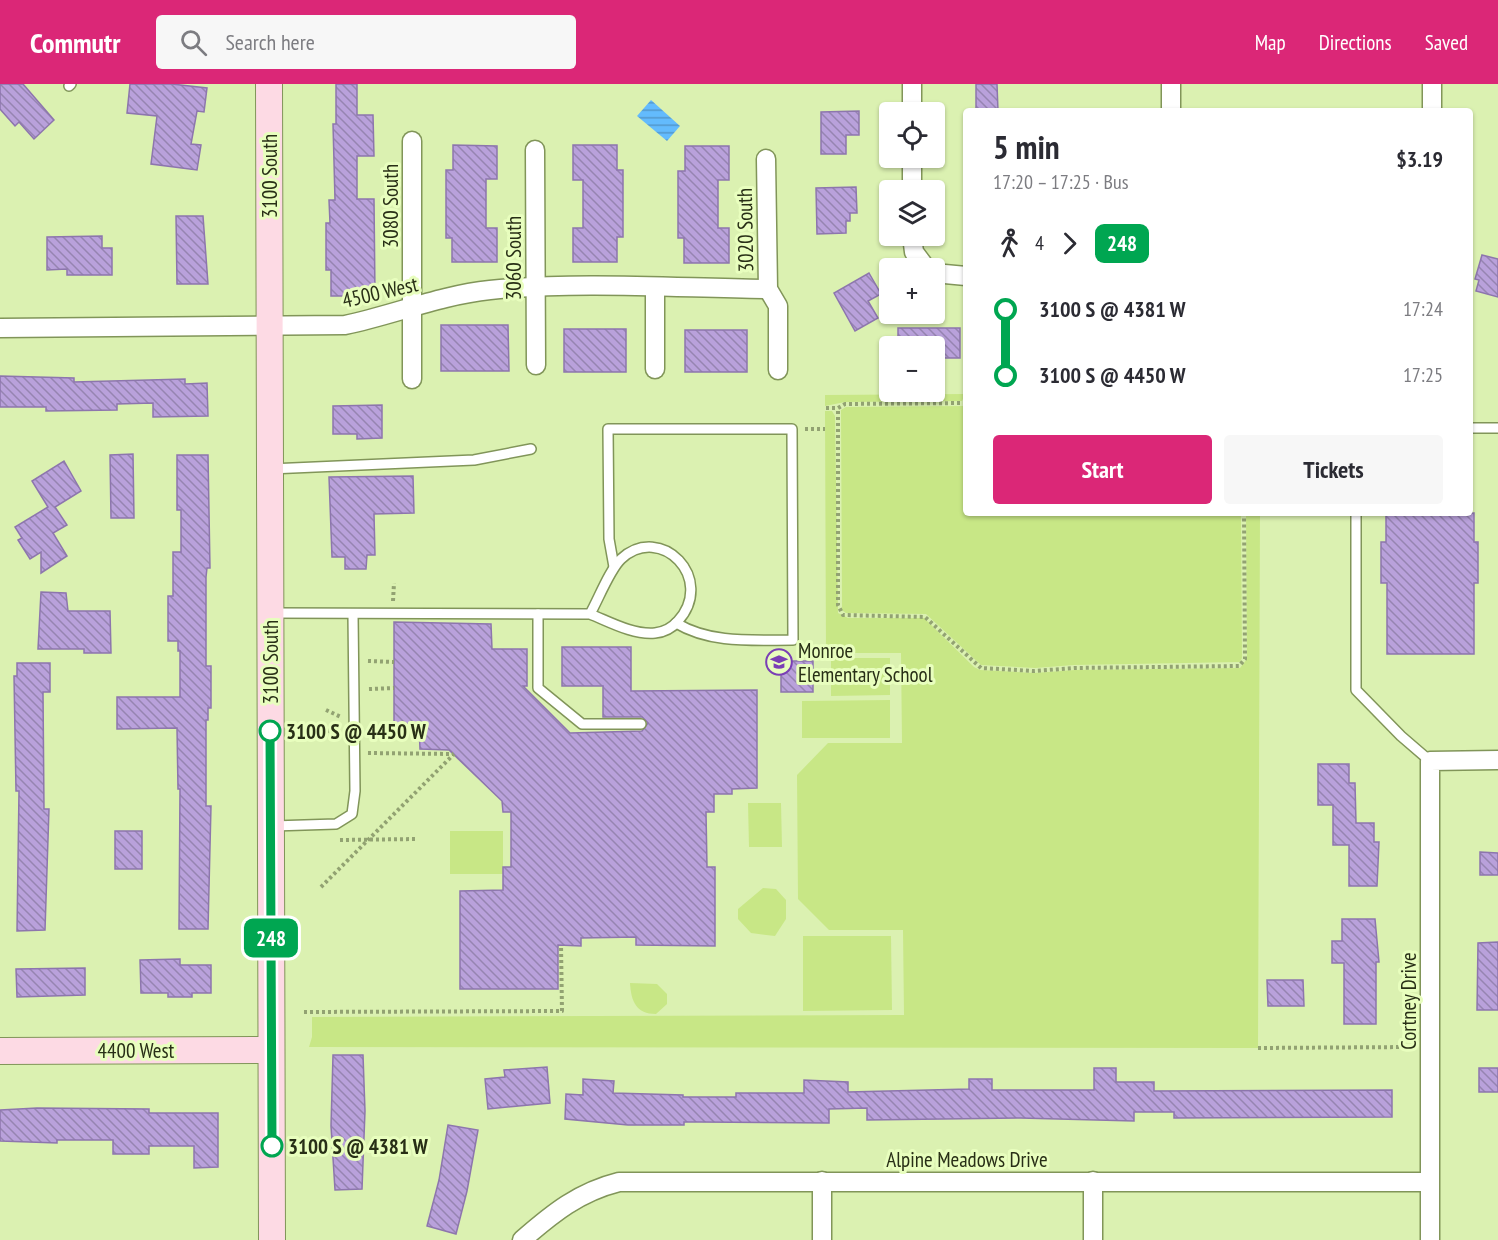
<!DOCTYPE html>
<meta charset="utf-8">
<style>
:root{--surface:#fff;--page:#f7f7f7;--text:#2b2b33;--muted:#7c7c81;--accent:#db2777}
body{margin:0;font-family:"PT Sans Narrow",sans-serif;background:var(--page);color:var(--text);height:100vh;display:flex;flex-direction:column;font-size:22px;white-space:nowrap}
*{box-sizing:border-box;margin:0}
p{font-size:20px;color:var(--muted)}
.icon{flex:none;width:33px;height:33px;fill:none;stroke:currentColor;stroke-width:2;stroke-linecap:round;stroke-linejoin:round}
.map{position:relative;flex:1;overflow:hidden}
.details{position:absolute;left:963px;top:24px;width:510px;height:408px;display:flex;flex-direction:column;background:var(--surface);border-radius:6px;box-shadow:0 2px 4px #0004}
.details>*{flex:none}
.badge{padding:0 12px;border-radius:9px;font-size:21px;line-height:39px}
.fabs{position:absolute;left:879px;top:18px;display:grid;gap:12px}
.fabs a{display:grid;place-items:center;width:66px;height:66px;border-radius:6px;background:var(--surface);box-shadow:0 2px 4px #0004;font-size:30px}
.map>.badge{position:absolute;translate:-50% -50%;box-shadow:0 0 0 3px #fff}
.legs{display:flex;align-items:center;gap:9px;height:66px;padding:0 30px;font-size:20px}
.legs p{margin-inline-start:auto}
.summary{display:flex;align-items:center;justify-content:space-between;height:102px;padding:0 30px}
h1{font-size:33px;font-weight:700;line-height:45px}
.action{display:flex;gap:12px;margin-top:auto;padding:12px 30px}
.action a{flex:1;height:69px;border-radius:6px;background:var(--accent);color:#fff;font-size:24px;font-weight:700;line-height:69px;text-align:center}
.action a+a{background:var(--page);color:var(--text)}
ul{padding:0 30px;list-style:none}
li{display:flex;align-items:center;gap:21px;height:66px;font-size:22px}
li i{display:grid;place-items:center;width:9px;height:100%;margin:0 8px;background:currentColor}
li i::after{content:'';width:15px;height:15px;margin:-8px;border:4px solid;border-radius:50%;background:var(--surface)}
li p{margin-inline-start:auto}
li:first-child i{background:linear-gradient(#0000 50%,currentColor 0)}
li:last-child i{background:linear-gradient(currentColor 50%,#0000 0)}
header{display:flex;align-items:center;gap:36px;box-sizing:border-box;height:84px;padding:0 30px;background:var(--accent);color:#fff}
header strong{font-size:28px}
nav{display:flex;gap:33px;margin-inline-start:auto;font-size:21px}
.search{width:420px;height:54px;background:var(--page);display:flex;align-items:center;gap:15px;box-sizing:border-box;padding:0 21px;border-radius:6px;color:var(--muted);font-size:22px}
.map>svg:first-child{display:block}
</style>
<header>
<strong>Commutr</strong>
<div class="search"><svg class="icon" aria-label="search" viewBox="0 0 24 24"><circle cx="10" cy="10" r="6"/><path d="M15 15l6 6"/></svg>Search here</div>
<nav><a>Map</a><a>Directions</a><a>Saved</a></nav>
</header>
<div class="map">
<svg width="1498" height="1156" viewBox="0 0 1498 1156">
<defs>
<pattern id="water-rules" width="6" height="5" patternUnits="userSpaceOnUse" patternTransform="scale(1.5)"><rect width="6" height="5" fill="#63bbfd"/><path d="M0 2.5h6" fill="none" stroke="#5298cc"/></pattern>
<pattern id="building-back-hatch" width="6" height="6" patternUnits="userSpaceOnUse" patternTransform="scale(1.5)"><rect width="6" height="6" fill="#b9a1db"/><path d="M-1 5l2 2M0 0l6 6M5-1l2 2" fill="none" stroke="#9684b1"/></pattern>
</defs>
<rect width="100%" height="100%" fill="#dbf1b1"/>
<g fill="#c8e786">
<polygon points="965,310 962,317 845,318 825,322 825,311"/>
<polygon points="966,322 966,429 1241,429 1242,574 1240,578 1074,581 1035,584 981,581 926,530 846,529 842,526 841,326 846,323"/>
<polygon points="825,327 832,327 835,332 838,529 848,534 924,534 974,583 980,586 1034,589 1075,586 1240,584 1247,575 1246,429 1260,429 1258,964 309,963 312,953 312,933 904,931 903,846 829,846 798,815 797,691 828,659 902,659 901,569 826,569"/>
<polygon points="831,574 890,574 890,611 831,612"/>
<polygon points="890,616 890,654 802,654 802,617"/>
<polygon points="748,719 781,719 782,763 749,763"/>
<rect x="450" y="747" width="53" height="43"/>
<polygon points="763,804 776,805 786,816 786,835 775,852 751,849 738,835 738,825"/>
<polygon points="803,852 891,852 892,926 803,927"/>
<path d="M630,899L657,900L667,910V920L656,930C636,930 631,917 630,899Z"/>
</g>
<polygon fill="url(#water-rules)" points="651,16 680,42 667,57 637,32"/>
<g fill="url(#building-back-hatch)" stroke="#8d76ad" stroke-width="1.5">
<polygon points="0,0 23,0 54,36 34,55 19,38 15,42 0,25"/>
<polygon points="130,0 172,0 207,4 204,28 197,27 191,60 201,61 197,86 151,80 157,32 127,29"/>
<polygon points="336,0 357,0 357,31 373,31 374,72 357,72 357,115 374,115 375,212 331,212 331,186 326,186 326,139 330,139 329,116 335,116 333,40 336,40"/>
<polygon points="976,0 997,0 998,27 976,27"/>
<polygon points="859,27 859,51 846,51 846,70 821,70 821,28"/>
<polygon points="453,61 497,62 497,95 486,95 486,144 497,144 497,178 452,178 452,154 446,154 446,86 453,86"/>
<polygon points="573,61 617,61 617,86 623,86 623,153 617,153 617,178 573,178 573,144 583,144 583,96 573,96"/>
<polygon points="685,62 729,62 729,96 718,96 718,144 729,144 729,179 684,179 684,154 678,154 678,87 685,87"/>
<polygon points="856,103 857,129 850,129 850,137 846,137 846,149 817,150 816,104"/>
<polygon points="176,132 203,132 208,200 177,200"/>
<polygon points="102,152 102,164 112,164 112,191 67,191 67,185 47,186 47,153"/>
<polygon points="1482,171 1498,175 1498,213 1476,207 1479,196 1475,195"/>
<polygon points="869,189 881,210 868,217 878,234 855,247 834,209"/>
<polygon points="441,241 508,241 509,287 441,287"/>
<polygon points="898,244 960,244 960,274 934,274 934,262 898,262"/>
<rect x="564" y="245" width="62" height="43"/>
<rect x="685" y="246" width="62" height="42"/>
<polygon points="0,292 74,294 74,298 185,295 185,300 207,299 208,332 153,333 153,319 117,320 117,326 46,327 46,323 0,323"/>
<polygon points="382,321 382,354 357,355 357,350 333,350 333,322"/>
<polygon points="133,370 134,434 111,434 110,371"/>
<polygon points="177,371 208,371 210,484 207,484 206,493 206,582 211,582 211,624 208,624 208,636 206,636 206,722 211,722 208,845 179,845 180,705 178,705 177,644 117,645 117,613 180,613 180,567 178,567 178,557 168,557 168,512 173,512 173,468 181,468 181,426 177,426"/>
<polygon points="64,377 81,407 55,423 67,441 53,449 67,472 41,489 41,468 30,475 18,456 22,454 15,443 48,423 32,397"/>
<polygon points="413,392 414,429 374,430 375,471 367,471 366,485 345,485 345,473 332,473 329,393"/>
<polygon points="1386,429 1474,429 1474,458 1478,458 1478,499 1474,499 1474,570 1387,570 1387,499 1381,499 1381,458 1386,458"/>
<polygon points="41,508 66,509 68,527 110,527 111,569 84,569 84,565 38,565"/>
<polygon points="394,538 491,540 492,565 527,565 527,602 523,602 570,649 642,647 648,639 642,633 603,633 603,602 562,602 562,563 631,563 631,607 757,606 757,704 732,705 732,710 714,710 714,728 706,728 707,783 715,783 715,862 636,861 636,853 581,854 581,862 558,861 558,905 460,905 460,807 503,806 503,783 511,783 511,728 503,728 502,717 449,666 420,665 419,640 394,639"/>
<rect x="781" y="577" width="32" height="31"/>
<polygon points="17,579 50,579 50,608 43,608 44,725 49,725 45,846 17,847 19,707 16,707 14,592 17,592"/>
<polygon points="1318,680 1349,680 1349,699 1355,699 1356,739 1374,739 1374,758 1379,758 1377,802 1349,802 1349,761 1333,761 1333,721 1318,721"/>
<rect x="115" y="747" width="27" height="38"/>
<polygon points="1480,768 1498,769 1498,791 1480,791"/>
<polygon points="1342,835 1375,835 1379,878 1376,878 1376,940 1344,940 1344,879 1332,879 1332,857 1342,857"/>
<polygon points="1498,858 1498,926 1477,926 1478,859"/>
<polygon points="180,875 180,881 211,881 211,909 192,909 192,913 168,913 168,909 141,909 140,876"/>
<polygon points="85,884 85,911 17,913 16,885"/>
<polygon points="1267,896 1303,896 1304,922 1268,922"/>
<polygon points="333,971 363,971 365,1027 362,1105 335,1106 331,1042"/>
<polygon points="547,983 550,1019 488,1025 485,995 505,993 504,986"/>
<polygon points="1094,984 1116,984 1116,998 1154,998 1154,1007 1392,1006 1392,1033 1174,1034 1174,1028 1134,1028 1134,1037 1020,1034 867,1036 867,1024 829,1025 829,1039 700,1038 684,1038 684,1041 628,1041 565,1035 566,1010 583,1011 583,995 614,997 613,1009 683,1011 683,1013 736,1013 736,1009 804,1009 804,996 848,998 848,1008 969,1005 969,995 992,995 992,1006 1094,1006"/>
<rect x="1479" y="984" width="19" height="24"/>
<polygon points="37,1024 149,1025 149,1029 218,1029 218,1083 194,1084 194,1062 149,1062 149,1070 113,1070 113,1056 57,1056 57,1059 0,1057 0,1026"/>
<polygon points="448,1041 478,1046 467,1107 456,1150 427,1142 439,1096"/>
</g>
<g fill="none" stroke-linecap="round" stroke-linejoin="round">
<g stroke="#819559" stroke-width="12">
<g id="lane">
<polyline points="69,2 71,0"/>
<polyline points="1470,344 1498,344"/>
<polyline points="270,385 474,376 531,365"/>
<polyline points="1356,429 1356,606 1401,652 1430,677"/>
<path d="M614,483L609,455L608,345H792L793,556C753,556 711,560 676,539"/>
<path d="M273,529L590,530C610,538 633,551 655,549C665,548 672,544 678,537C716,495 661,438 621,475C610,485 598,516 590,530"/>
<polyline points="538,530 538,604 582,640 641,640"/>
<polyline points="273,742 336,740 352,730 355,707 353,530"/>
</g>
</g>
<g stroke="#819559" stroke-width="21">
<g id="street">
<polyline points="1171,0 1171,27"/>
<polyline points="1432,27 1432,0"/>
<polyline points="912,28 912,0"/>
<polyline points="412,57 412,295"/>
<polyline points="535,66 536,281"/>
<polyline points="766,75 768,205 778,222 778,286"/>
<polyline points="912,106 912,74"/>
<polyline points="912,152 914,168 926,184"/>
<polyline points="934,189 966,192"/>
<polyline points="655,203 655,285"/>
<path d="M0,244L345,241C393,231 441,211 490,206C582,197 676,204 768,205"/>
<polyline points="822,1097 822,1156"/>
<polyline points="1093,1097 1093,1156"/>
<path d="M522,1156C553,1129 579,1108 619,1098H1429"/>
<polyline points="1430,1156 1430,677 1498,676"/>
</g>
</g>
<g stroke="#819559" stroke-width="28">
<g id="secondary">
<polyline points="269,0 272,1156"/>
<polyline points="0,967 271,966"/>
</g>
</g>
<g stroke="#92a272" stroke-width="4" stroke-dasharray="3 3" stroke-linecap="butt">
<polyline points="966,319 845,320 838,324 838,521 843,531 925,533 981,584 1034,587 1075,584 1239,582 1245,575 1244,429"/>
<polyline points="826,324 838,324"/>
<polyline points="805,345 825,345"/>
<polyline points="393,517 394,499"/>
<polyline points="368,577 394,578"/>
<polyline points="369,605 394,604"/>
<polyline points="326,626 341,633"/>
<polyline points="327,646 339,653"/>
<polyline points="368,669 453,670"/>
<polyline points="340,756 416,755"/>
<polyline points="321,803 454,670"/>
<polyline points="304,928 562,927 561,861"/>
<polyline points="1258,964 1410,963"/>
</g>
<use href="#lane" stroke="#fff" stroke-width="9"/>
<use href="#street" stroke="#fff" stroke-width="18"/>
<use href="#secondary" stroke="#fddae4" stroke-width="26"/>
</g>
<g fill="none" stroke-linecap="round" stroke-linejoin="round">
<g stroke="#fff" stroke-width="14">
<polyline id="line-1" points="270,647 272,1062"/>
</g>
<use href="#line-1" stroke="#00a651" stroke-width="9"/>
</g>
<defs>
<g id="school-ring" transform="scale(1.35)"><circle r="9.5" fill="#e8febe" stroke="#7a3fb5" stroke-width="1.5"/><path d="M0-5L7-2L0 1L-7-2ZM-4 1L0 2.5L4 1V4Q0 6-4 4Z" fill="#7a3fb5"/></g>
</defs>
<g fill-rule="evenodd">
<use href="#school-ring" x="779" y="578"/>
</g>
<g fill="#fff" stroke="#00a651" stroke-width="3">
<circle cx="270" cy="647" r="10"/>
<circle cx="272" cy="1062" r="10"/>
</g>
<g text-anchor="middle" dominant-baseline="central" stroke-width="6" stroke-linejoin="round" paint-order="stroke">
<g font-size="21" fill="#282f16" stroke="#e8febe">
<text transform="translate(269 92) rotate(-90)">3100 South</text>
<text transform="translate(390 122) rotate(-90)">3080 South</text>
<text transform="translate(745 146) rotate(-91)">3020 South</text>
<text transform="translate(513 174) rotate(-90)">3060 South</text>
<text transform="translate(380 208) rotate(-13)">4500 West</text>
<text transform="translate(270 578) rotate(-90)">3100 South</text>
<text transform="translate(1408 917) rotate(-90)">Cortney Drive</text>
<text x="136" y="966">4400 West</text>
<text x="967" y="1075">Alpine Meadows Drive</text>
</g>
<g font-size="21" fill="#282f16" stroke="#e8febe" text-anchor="start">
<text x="798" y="566">Monroe<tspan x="798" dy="24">Elementary School</tspan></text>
</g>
<g font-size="21" font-weight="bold" fill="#282f16" stroke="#e8febe" text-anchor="start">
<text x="286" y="647">3100 S @ 4450 W</text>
<text x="288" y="1062">3100 S @ 4381 W</text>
</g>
</g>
</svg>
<div class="fabs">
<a><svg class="icon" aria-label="locate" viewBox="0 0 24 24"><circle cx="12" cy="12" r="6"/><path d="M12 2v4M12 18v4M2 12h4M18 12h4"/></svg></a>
<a><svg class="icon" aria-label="layers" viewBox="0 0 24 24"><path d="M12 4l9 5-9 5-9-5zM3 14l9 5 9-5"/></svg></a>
<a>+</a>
<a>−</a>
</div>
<b class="badge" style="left:271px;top:854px;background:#00a651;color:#fff">248</b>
<section class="details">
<div class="summary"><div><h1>5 min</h1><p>17:20 – 17:25 · Bus</p></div><b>$3.19</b></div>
<div class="legs"><svg class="icon" aria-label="walk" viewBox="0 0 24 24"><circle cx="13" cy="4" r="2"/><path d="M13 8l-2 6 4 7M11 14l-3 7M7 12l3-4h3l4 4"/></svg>4<svg class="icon" aria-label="forward" viewBox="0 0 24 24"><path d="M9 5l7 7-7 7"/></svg><b class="badge" style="background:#00a651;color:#fff">248</b></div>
<ul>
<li><i style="color:#00a651"></i><b>3100 S @ 4381 W</b><p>17:24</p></li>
<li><i style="color:#00a651"></i><b>3100 S @ 4450 W</b><p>17:25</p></li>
</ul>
<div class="action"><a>Start</a><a>Tickets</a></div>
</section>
</div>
